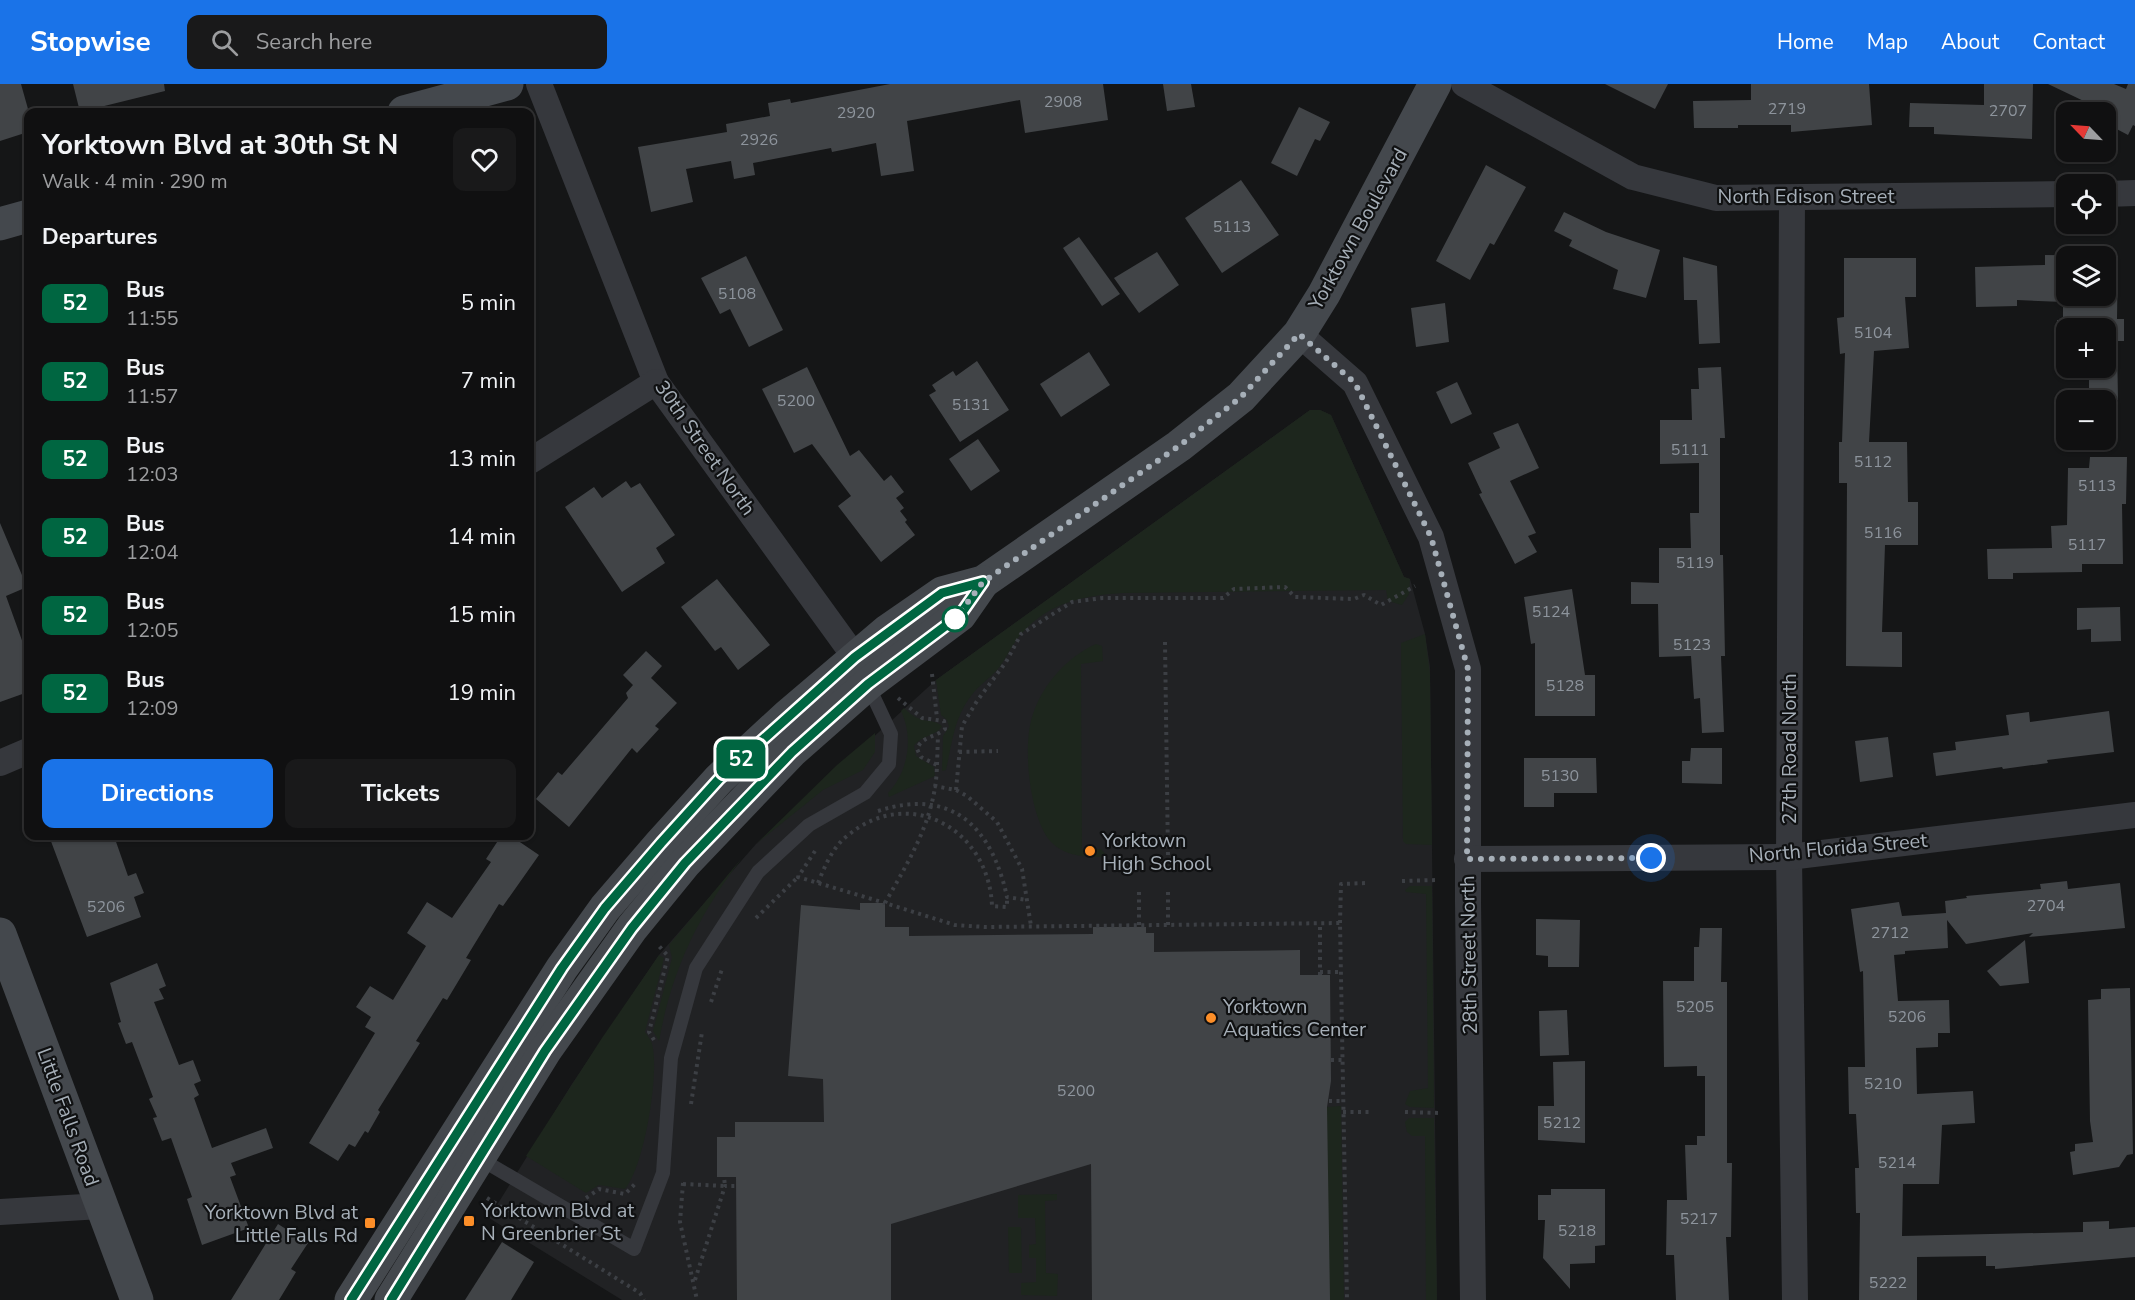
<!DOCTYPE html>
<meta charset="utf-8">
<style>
:root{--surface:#101011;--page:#19191a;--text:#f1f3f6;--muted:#9c9d9f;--line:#303031;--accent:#1a73e8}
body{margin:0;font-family:"Nunito Sans",sans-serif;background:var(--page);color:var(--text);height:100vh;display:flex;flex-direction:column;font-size:22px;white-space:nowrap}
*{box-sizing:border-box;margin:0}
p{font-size:20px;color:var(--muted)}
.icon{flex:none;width:33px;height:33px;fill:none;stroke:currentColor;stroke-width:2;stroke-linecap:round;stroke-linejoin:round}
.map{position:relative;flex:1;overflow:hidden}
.details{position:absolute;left:24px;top:24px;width:510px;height:732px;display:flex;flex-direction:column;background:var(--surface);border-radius:12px;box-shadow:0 2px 4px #0004,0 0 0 2px var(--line)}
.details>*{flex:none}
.badge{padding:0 12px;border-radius:9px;font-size:21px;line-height:39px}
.needle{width:39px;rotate:295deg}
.fabs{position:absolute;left:2056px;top:18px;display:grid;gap:12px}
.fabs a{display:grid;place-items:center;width:60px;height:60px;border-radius:12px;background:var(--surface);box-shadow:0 2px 4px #0004,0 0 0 2px var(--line);font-size:30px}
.you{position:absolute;width:30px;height:30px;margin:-15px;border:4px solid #fff;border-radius:50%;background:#1a73e8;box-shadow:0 0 0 9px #1a73e833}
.map>.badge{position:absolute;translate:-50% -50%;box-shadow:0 0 0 3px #fff}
h2{padding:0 18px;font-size:22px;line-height:54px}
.round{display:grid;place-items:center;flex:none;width:63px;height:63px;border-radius:12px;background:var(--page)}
.head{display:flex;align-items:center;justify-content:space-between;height:102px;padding:0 18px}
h1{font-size:28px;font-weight:700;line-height:45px}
.action{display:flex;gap:12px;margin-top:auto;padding:12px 18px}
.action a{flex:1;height:69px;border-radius:12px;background:var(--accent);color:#fff;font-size:24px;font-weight:700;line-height:69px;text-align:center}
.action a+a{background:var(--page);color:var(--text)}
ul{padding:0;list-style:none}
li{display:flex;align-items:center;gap:18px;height:78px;padding:0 18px}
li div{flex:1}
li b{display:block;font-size:22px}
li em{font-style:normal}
li .badge{min-width:66px;font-weight:700;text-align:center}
header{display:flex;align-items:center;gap:36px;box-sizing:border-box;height:84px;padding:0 30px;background:var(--accent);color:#fff}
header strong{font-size:28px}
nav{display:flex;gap:33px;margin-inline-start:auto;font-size:21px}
.search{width:420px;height:54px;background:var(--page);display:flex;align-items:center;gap:15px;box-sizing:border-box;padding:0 21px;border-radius:12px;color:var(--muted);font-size:22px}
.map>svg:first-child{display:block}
</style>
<header>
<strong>Stopwise</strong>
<div class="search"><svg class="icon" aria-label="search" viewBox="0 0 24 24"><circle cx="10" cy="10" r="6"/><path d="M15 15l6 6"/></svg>Search here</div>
<nav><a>Home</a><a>Map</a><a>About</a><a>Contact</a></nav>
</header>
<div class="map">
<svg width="2135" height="1216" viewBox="0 0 2135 1216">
<rect width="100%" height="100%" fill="#151617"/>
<polygon fill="#212224" points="1310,326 1320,326 1331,331 1404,493 1410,495 1425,550 1430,583 1437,1216 622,1216 489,1134 572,1000 659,871 756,760 936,596"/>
<g fill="#1d261d">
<path d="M1310,326H1320L1331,331L1404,493L1410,495L1409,510L1402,521L1388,517L1386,506L1124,509C1086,511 1050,518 1023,548C1012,559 1007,574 997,586C989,595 978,602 971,612C954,634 952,660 946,686L942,687L943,652L949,643L947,636L941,631L936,596Z"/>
<polygon points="1425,550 1430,590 1432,761 1406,760 1403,757 1401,559"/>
<path d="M1096,560L1102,562L1103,577L1081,580L1082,765H1101L1105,770L1102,773C1084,773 1065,772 1051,758C1029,733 1022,660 1033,630C1043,600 1067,573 1096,560Z"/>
<path d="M904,624C921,642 932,633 942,642C937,652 921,651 914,662L916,672L934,683L935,692L889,713L888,709C908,688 914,654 901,627Z"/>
<polygon points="875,649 875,668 863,686 823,706 756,760 837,681"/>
<path d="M742,774C698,832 672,885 659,957L653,947L672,874L669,861Z"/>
<polygon points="1410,802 1432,802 1434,1024 1410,1023 1405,1020 1410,1007 1428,1004 1426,810 1406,808 1405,806"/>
<path d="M659,871L664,874L645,948C647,951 651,956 652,960C660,988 644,1084 625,1105L599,1101L586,1109L526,1072L602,954Z"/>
<polygon points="1341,1022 1344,1216 1328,1216 1327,1023"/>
<polygon points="1409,1034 1434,1034 1437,1216 1426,1216 1425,1052 1412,1052 1407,1048 1405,1038"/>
<polygon points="1057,1110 1057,1116 1045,1117 1046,1189 1058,1190 1057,1212 1021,1211 1021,1199 1036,1198 1036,1174 1029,1174 1029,1161 1036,1160 1035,1134 1018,1134 1018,1111"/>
<polygon points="1008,1143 1021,1143 1022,1189 1009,1189"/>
</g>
<g fill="#414447" fill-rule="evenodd">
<polygon points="0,0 21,0 28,25 28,48 0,57"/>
<polygon points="73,0 164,0 165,7 80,28"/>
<polygon points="890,0 1103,0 1108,36 1025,49 1020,16 907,37 914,87 881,92 876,59 832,68 831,64 753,79 755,91 734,95 731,77 686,85 693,118 651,128 638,63 727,48 726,40 770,32 768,19 790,15 791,19"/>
<polygon points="1163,0 1191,0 1195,23 1167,27"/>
<polygon points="1605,0 1668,0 1655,25"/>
<polygon points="1751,0 1869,0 1872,41 1791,48 1791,41 1738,41 1738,44 1694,44 1693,17 1751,16"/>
<polygon points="1984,0 2033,0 2032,55 1934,50 1934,43 1909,43 1910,19 1984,21"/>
<polygon points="2048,0 2114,0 2126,5 2128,0 2135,0 2135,42 2133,41 2128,51 2109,41 2113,31"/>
<polygon points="1299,23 1330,38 1320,57 1315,55 1297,92 1271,79"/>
<polygon points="1486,81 1526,103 1494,161 1490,159 1470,196 1436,177"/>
<polygon points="1241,96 1279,151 1222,189 1185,134"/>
<polygon points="1564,128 1606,148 1660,166 1646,214 1613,205 1618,186 1569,162 1572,156 1554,147"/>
<polygon points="1079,153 1120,210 1102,222 1063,164"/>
<polygon points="1157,168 1179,201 1139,229 1114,194"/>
<path d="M2045,171L2118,172L2117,235H2124V257H2117L2118,316H2089V284H2106V244H2067V256H2057V236H2063V218L2017,216V222L1976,223L1975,183L2045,181ZM2067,172H2106V212H2067Z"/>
<polygon points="746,172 783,246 749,263 730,225 720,230 701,194"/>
<polygon points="1683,173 1717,182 1720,259 1699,260 1697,216 1684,216"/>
<polygon points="1844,174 1916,174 1916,213 1905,213 1909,264 1874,267 1869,358 1907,358 1908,418 1918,418 1918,461 1885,461 1882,548 1902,548 1902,583 1846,582 1847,399 1839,399 1839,358 1842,358 1845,269 1840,270 1837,234 1844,233"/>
<polygon points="1445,219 1449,258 1416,263 1411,224"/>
<polygon points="1089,268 1110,301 1061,333 1040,300"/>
<polygon points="977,277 1009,326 960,358 929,311 936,307 932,301 953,287 956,292"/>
<polygon points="807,283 850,372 859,366 884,397 891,391 904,408 896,414 904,424 900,427 907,436 905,438 915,451 881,478 838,422 851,412 812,360 794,369 762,305"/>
<polygon points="1721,283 1725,354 1720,354 1720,471 1723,471 1725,572 1721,572 1724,648 1702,649 1700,614 1694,615 1691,572 1659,573 1658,520 1631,520 1631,498 1659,499 1659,464 1691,464 1690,429 1699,429 1699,379 1660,380 1660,336 1692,336 1691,305 1699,305 1698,284"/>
<polygon points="1457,298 1472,330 1451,340 1436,308"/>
<polygon points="1518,339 1539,384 1510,397 1536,449 1528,452 1537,468 1515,480 1479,410 1482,409 1468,379 1500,364 1493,349"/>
<polygon points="978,355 1000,387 971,407 949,375"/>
<polygon points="2090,373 2127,373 2126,420 2122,420 2123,480 2082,480 2082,488 2013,489 2013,495 1988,495 1987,465 2052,464 2051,442 2067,441 2068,384 2089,384"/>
<polygon points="626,397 631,404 640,399 675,451 656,464 665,479 622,508 565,423 594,403 602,414"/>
<polygon points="0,439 27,503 6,512 24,562 28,560 28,608 0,618"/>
<polygon points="717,495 770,561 738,586 721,563 715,567 681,523"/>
<polygon points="1572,505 1585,591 1595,591 1595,632 1535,632 1535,559 1531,560 1524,513"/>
<polygon points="2120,523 2121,557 2091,558 2091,545 2077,546 2077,524"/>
<polygon points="646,567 662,582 651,594 677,619 655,642 659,645 637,669 632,664 569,743 536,715 558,688 562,691 628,614 626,609 633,601 623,591"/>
<polygon points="2109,627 2114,668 2047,676 2048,679 2003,685 2002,683 1936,692 1933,669 1956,666 1955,658 2009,651 2006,631 2029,628 2030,638"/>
<polygon points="1888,653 1893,693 1860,698 1855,657"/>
<polygon points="1691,664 1722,664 1722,700 1682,699 1682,677 1690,677"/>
<polygon points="1524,674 1596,674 1597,709 1554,709 1554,723 1524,723"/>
<polygon points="49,752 114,752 128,792 136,789 144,809 134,813 141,833 87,853"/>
<polygon points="501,752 511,752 539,771 503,822 499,820 466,874 471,876 447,916 443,914 416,957 420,959 378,1026 380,1028 368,1049 365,1047 355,1063 349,1060 338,1077 309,1059 375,949 365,943 371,933 356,923 370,902 393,916 426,862 407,849 427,818 452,834 491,778 486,775"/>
<polygon points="2067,797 2068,805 2120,799 2125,844 2029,853 2033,849 1966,860 1947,836 1948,864 1905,867 1905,870 1894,871 1898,917 1949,916 1950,949 1938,949 1938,963 1916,964 1917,1010 1973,1007 1975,1039 1942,1041 1939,1100 1903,1100 1902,1152 2083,1148 2083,1138 2109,1137 2109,1145 2135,1143 2135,1173 1995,1185 1995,1182 1986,1182 1986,1172 1917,1173 1917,1216 1859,1216 1860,1129 1856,1129 1855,1084 1859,1084 1856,1030 1849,1030 1848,983 1865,983 1863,887 1860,888 1851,825 1899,818 1902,832 1946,829 1945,817 1967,814 1966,812 2041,805 2040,800"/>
<polygon points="860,819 885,819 885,843 909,843 909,852 1093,850 1093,843 1146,843 1146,849 1154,849 1154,868 1300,866 1300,891 1330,891 1331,997 1327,1023 1330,1216 1092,1216 1091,1080 891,1140 891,1216 737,1216 736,1093 717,1093 717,1053 735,1053 735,1038 824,1038 823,995 788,992 801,821 860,826"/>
<polygon points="1536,835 1580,836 1579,883 1548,883 1548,872 1536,871"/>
<polygon points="1700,844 1722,844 1721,898 1727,898 1727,1079 1732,1079 1731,1153 1726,1153 1729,1216 1676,1216 1674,1171 1666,1171 1667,1116 1687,1116 1685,1061 1697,1061 1697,1052 1705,1052 1705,992 1697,992 1697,982 1664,983 1663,897 1694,897 1694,863 1699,863"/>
<polygon points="2025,856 2029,899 2000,902 1987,887"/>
<polygon points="157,879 166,902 159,905 164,915 154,918 179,981 193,976 201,997 194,1000 199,1011 194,1014 212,1064 266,1044 273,1064 231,1079 236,1091 230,1093 249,1144 202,1161 187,1115 192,1113 171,1054 162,1057 153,1034 157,1033 149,1015 153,1013 132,958 126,960 118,939 121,938 110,899"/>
<polygon points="2130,904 2133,1070 2127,1071 2119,1083 2073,1091 2070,1068 2075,1067 2075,1060 2093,1058 2090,1037 2088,916 2101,915 2101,905"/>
<polygon points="1567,926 1569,971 1540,972 1539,927"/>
<polygon points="1585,977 1585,1059 1538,1056 1538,1022 1554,1022 1553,978"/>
<polygon points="1551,1105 1605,1105 1605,1161 1595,1162 1595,1179 1570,1180 1570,1205 1543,1174 1545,1136 1538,1136 1538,1111 1551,1111"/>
<polygon points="278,1140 308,1159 291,1185 296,1188 279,1216 231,1216"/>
<polygon points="502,1158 534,1178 511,1216 465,1216"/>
</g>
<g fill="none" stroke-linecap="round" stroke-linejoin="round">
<g stroke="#3c3f44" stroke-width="4" stroke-dasharray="3 4.5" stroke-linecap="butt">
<polyline points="1165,558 1168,773"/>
<polyline points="932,590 937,634"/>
<path d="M898,614L922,634L944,637L945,645C936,653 922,652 917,665L921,673L937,681C936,733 910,775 885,819L955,841L985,843L1340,839L1347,1216"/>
<polyline points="959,668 998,667"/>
<polyline points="937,681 938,651"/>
<polyline points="934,702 956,706 967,712 997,738 1022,785 1031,842"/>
<polyline points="956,706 962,642 977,617 1006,578 1021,550 1072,518 1103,514 1223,514 1234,505 1285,503 1295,513 1354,515 1364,511 1381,521 1415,502"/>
<path d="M878,727C952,703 992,743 1007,813L1027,816"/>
<polyline points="815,767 798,793 885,819"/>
<polyline points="1402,797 1437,796"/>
<path d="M818,799C825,782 832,764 847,752C909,700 989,745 992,822L1007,823V813"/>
<polyline points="756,834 798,793"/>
<polyline points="1340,839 1341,800 1367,799"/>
<polyline points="1139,841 1139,804"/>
<polyline points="1168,841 1168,804"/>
<polyline points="1320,888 1340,888"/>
<polyline points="1320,891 1320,840"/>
<polyline points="711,918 722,885"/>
<polyline points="654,956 649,948 668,872 659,862"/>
<polyline points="1331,976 1342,976"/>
<polyline points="1329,1017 1342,1017"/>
<polyline points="691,1020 702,948"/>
<polyline points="1343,1028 1369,1028"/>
<polyline points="1405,1028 1441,1029"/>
<polyline points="683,1099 680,1138 697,1216"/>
<polyline points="683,1100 725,1102 724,1093"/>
<polyline points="487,1114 640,1209 644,1216"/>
<polyline points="586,1114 599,1105 625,1110 635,1100"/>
<polyline points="695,1196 725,1102 736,1102"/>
</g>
<polyline stroke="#36383d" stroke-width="14" points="477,1073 634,1165 663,1089 671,974 696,884 758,788 809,741 865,709 889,680 891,650 867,599"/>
<g stroke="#36383d" stroke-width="26">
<polyline points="539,0 656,298 855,573"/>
<polyline points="1464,0 1633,93 1716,114 2067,110"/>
<polyline points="2106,110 2135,109"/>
<polyline points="1792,115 1789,773 1795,1216"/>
<polyline points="1299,250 1355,299 1431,453 1468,585 1468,818 1473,1216"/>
<polyline points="530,377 656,298"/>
<polyline points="0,679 28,667"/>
<polyline points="1467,775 1789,773 2135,731"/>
<polyline points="0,1128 101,1122"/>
</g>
<g stroke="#44484d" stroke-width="33">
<polyline points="404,28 507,0"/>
<polyline points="0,140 28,132"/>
<polyline points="0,850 137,1216"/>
<polyline points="351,1216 562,884 605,824 661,759 719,695 787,632 887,547 942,509 983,498 1179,362 1241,313 1299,250 1324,210 1435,0"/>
<polyline points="391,1216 545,967 632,844 685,779 792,667 868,600 960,531 983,498"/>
</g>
</g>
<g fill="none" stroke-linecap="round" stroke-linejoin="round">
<g stroke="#fff" stroke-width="14">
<polyline id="line" points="351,1216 562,884 605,824 661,759 719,695 855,573 942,509 983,498 960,531 868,600 792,668 685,779 632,844 545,967 391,1216"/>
</g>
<use href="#line" stroke="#006641" stroke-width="9"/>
<polyline stroke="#a6afb8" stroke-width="6" stroke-dasharray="0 10.8" points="955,535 983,498 1179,362 1241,313 1299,250 1355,299 1431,453 1468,585 1467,775 1651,774"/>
</g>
<circle fill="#fff" stroke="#006641" stroke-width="3" cx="955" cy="535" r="12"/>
<g fill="#fc8e28" stroke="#101112" stroke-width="2">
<circle cx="1090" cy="767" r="6"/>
<circle cx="1211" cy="934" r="6"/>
<rect x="463" y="1131" width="12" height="12" rx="3"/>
<rect x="364" y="1133" width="12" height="12" rx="3"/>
</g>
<g text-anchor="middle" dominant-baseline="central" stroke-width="4.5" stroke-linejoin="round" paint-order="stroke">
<g font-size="16" fill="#8d949c">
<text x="1063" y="18">2908</text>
<text x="1787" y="25">2719</text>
<text x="2008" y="27">2707</text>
<text x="856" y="29">2920</text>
<text x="759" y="56">2926</text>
<text x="1232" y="143">5113</text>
<text x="737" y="210">5108</text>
<text x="1873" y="249">5104</text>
<text x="796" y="317">5200</text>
<text x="971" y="321">5131</text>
<text x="1690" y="366">5111</text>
<text x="1873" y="378">5112</text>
<text x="2097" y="402">5113</text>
<text x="1883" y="449">5116</text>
<text x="2087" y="461">5117</text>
<text x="1695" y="479">5119</text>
<text x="1551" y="528">5124</text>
<text x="1692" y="561">5123</text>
<text x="1565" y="602">5128</text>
<text x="1560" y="692">5130</text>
<text x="2046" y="822">2704</text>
<text x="106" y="823">5206</text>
<text x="1890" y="849">2712</text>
<text x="1695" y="923">5205</text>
<text x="1907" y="933">5206</text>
<text x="1883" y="1000">5210</text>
<text x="1076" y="1007">5200</text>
<text x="1562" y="1039">5212</text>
<text x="1897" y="1079">5214</text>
<text x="1699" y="1135">5217</text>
<text x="1577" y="1147">5218</text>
<text x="1888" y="1199">5222</text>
</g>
<g font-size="20" fill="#a6afb8" stroke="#101112">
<text x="1806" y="112">North Edison Street</text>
<text transform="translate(1358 145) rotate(-61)">Yorktown Boulevard</text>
<text transform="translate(705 364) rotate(55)">30th Street North</text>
<text transform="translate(1789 665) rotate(-90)">27th Road North</text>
<text transform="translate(1838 764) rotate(-5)">North Florida Street</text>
<text transform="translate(1469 871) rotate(-91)">28th Street North</text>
<text transform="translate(68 1033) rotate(70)">Little Falls Road</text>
</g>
<g font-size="20" fill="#a6afb8" stroke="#101112" text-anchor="start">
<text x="1102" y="756">Yorktown<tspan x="1102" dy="23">High School</tspan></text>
<text x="1223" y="922">Yorktown<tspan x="1223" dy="23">Aquatics Center</tspan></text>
<text x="481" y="1126">Yorktown Blvd at<tspan x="481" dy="23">N Greenbrier St</tspan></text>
<text x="358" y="1128" text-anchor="end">Yorktown Blvd at<tspan x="358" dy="23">Little Falls Rd</tspan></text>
</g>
</g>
</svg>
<div class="fabs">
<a><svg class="needle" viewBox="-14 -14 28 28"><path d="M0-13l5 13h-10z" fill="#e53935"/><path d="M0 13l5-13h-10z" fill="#9c9d9f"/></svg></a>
<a><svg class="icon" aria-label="locate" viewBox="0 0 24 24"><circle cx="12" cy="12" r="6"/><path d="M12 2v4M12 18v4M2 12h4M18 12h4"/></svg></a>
<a><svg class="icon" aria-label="layers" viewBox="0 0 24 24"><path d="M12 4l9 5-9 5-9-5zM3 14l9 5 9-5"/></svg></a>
<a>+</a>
<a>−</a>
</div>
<div class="you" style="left:1651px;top:774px"></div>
<b class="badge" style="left:741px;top:675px;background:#006641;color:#fff">52</b>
<section class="details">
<div class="head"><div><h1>Yorktown Blvd at 30th St N</h1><p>Walk · 4 min · 290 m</p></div><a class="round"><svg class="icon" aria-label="heart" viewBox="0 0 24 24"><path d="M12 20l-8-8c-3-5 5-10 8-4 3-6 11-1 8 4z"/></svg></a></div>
<h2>Departures</h2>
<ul>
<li><span class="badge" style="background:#006641;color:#fff">52</span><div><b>Bus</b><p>11:55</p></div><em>5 min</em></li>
<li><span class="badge" style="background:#006641;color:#fff">52</span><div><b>Bus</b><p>11:57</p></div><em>7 min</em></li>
<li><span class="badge" style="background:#006641;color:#fff">52</span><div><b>Bus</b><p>12:03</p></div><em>13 min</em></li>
<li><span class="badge" style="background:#006641;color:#fff">52</span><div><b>Bus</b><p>12:04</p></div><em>14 min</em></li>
<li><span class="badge" style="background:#006641;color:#fff">52</span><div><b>Bus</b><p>12:05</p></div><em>15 min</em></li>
<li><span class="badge" style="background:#006641;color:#fff">52</span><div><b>Bus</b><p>12:09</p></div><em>19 min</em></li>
</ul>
<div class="action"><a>Directions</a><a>Tickets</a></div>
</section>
</div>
